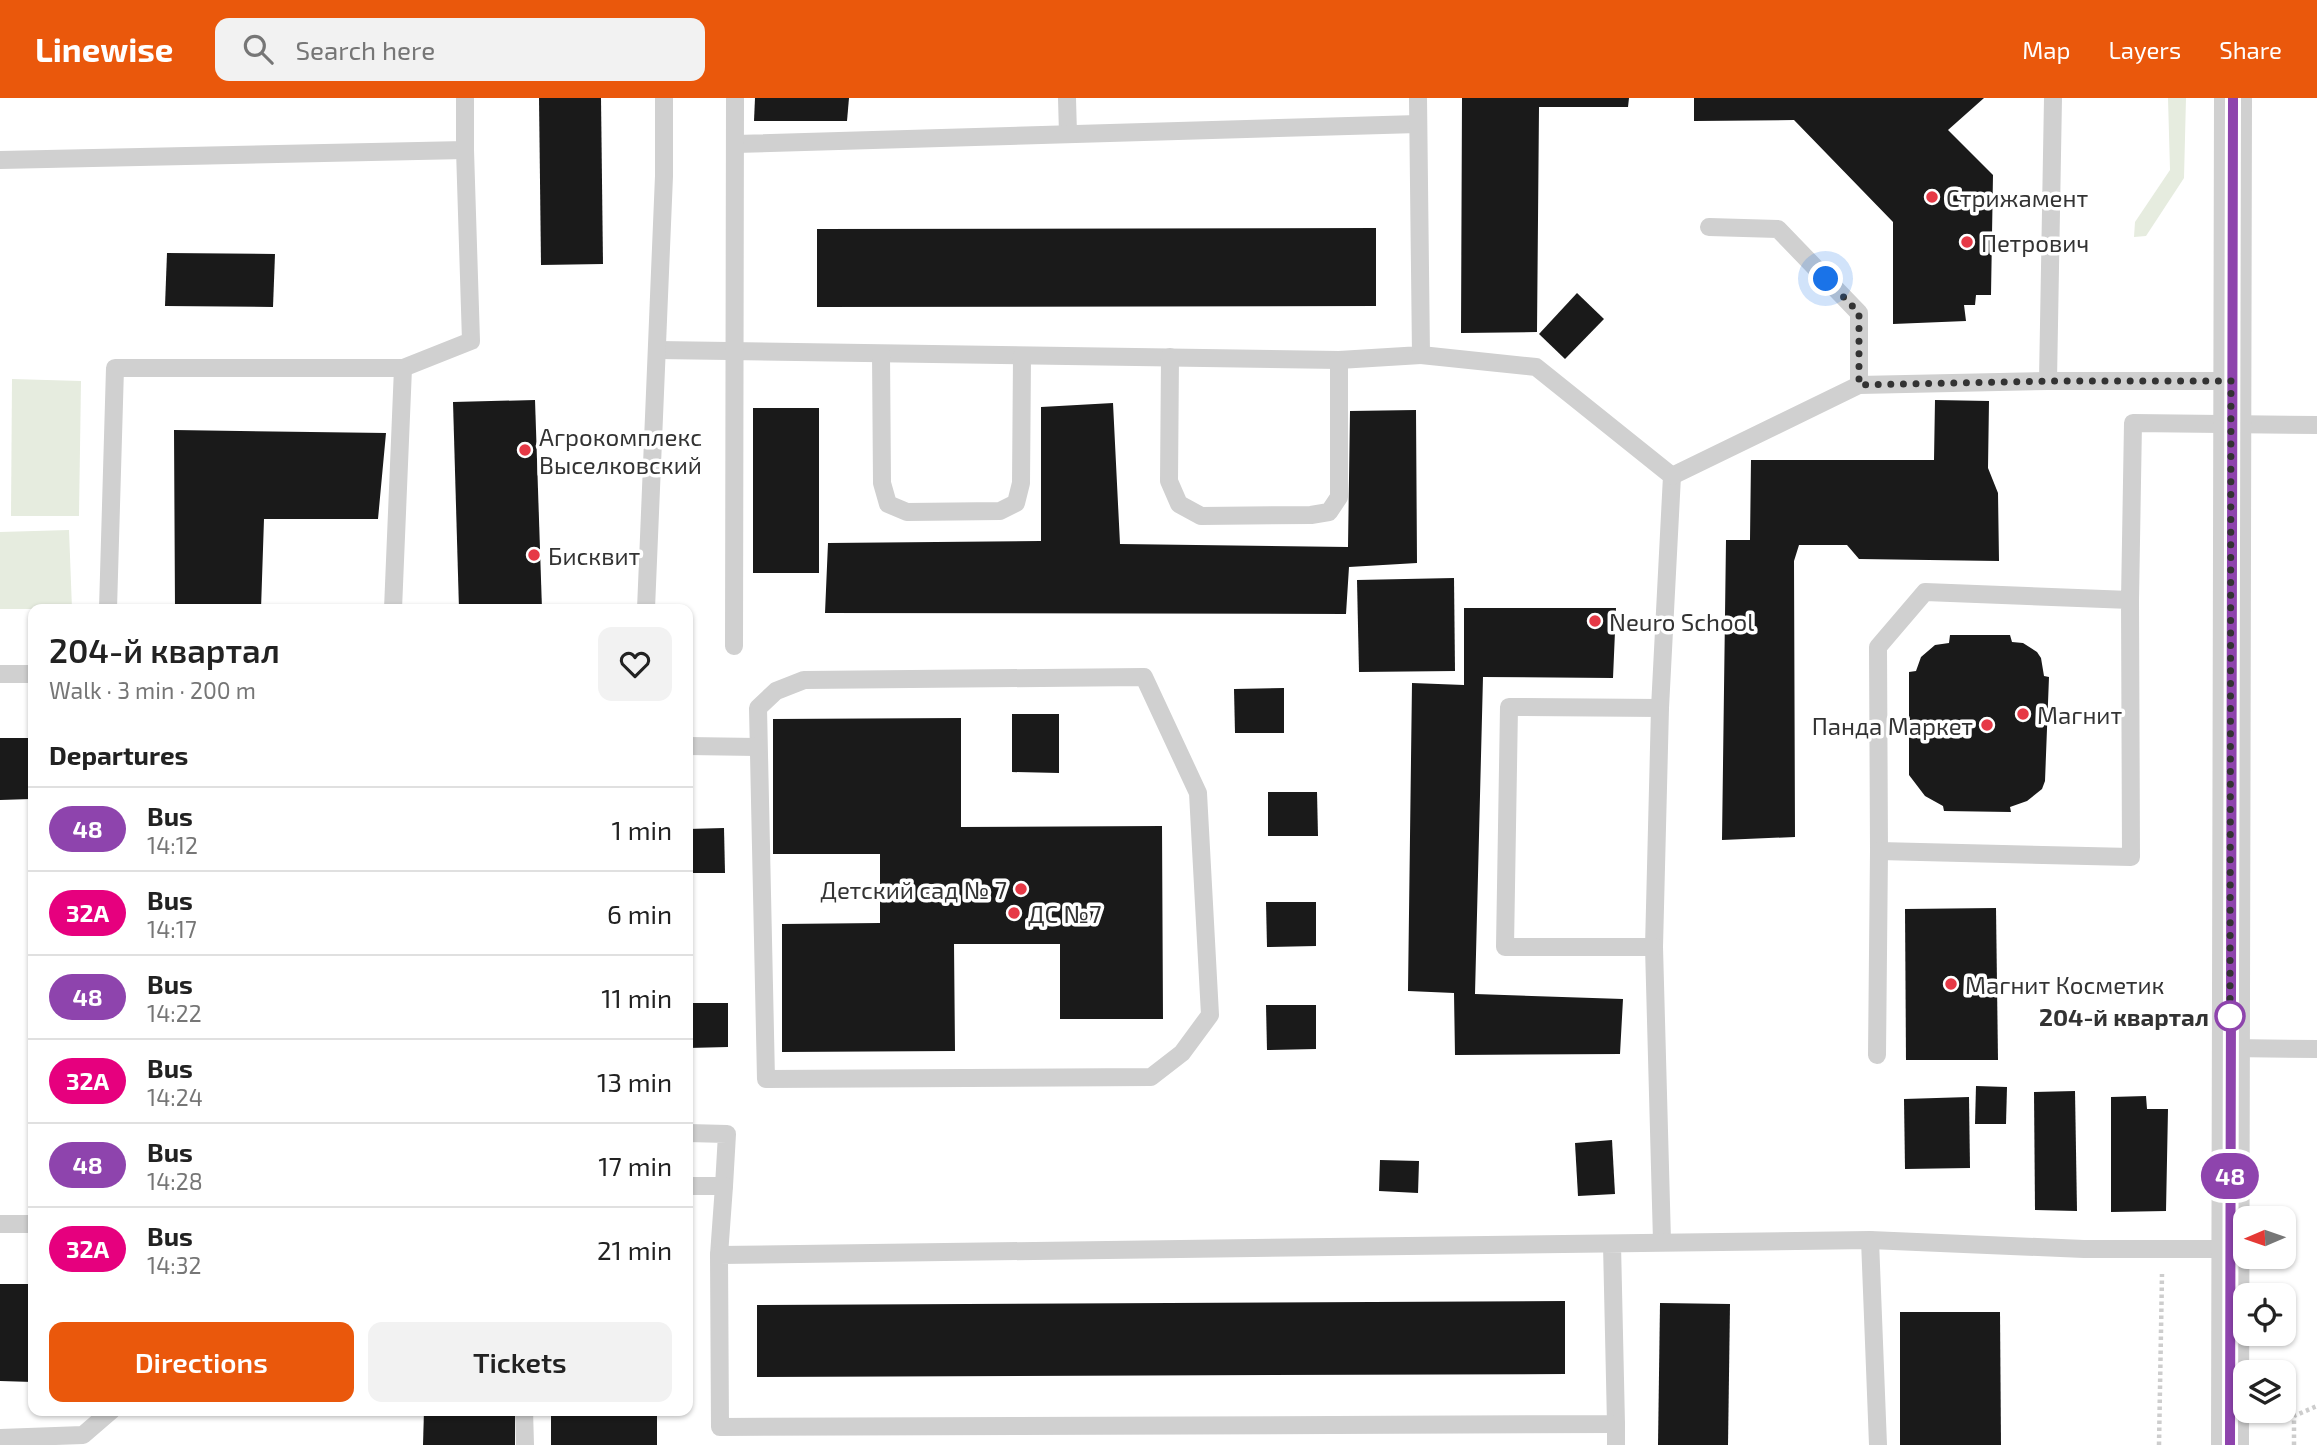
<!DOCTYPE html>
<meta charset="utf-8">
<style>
:root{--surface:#fff;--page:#f2f2f2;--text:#222;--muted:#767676;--line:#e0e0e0;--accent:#ea580c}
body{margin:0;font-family:"Exo 2",sans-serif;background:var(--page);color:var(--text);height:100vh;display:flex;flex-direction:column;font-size:26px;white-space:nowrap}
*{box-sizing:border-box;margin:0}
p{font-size:23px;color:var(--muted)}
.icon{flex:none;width:38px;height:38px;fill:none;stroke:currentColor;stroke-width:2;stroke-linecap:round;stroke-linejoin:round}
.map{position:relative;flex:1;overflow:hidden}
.side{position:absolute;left:28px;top:506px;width:665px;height:812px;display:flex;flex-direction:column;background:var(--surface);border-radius:14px;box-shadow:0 2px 5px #0004}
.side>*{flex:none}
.badge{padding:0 14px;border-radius:23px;font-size:24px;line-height:46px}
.needle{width:46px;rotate:268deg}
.fabs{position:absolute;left:2233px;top:1108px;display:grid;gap:14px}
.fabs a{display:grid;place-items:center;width:63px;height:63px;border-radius:14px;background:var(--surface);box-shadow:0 2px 5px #0004;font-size:35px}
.you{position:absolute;width:35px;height:35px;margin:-18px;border:5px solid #fff;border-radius:50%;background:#1a73e8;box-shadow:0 0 0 10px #1a73e833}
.map>.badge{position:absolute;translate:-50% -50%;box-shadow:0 0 0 4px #fff}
h2{padding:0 21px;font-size:26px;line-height:63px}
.round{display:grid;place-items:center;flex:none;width:74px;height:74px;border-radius:14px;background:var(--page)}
.overview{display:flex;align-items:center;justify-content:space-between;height:119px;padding:0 21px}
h1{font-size:33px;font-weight:600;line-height:52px}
.cta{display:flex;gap:14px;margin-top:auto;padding:14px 21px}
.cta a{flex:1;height:80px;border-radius:14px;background:var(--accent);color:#fff;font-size:28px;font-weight:600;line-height:80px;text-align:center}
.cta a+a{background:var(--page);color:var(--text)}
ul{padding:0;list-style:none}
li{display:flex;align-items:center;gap:21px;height:84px;padding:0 21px;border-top:2px solid var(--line)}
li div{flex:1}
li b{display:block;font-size:26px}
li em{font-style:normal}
li .badge{min-width:77px;font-weight:700;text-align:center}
header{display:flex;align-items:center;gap:42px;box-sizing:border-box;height:98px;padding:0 35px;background:var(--accent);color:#fff}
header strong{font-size:33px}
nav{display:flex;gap:38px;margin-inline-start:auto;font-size:24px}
.search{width:490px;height:63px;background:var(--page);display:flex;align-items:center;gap:18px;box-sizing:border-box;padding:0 24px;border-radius:14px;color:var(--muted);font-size:26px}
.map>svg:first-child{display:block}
</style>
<header>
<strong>Linewise</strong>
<div class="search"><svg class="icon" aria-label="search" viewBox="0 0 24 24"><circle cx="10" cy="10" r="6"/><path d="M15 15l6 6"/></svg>Search here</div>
<nav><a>Map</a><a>Layers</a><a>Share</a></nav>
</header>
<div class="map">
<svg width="2317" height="1347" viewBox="0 0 2317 1347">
<rect width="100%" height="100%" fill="#fff"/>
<g fill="#e6ecdf">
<polygon points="2168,0 2186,0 2184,80 2146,138 2134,139 2135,124 2170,72"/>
<polygon points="12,281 81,283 79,418 11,418"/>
<polygon points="69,432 72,511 0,511 0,434"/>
</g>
<g fill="#1a1a1a">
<polygon points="539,0 601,0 603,166 541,167"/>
<polygon points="755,0 849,0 847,23 754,23"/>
<polygon points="1462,0 1629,0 1628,9 1539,9 1537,234 1461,235"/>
<polygon points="1694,0 1984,0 1948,32 1993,77 1991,197 1976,197 1975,207 1964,207 1966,223 1893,226 1893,124 1794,22 1694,23"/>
<polygon points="1376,130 1376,208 817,209 817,131"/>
<polygon points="167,155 275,156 273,209 165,208"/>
<polygon points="1577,195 1604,221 1565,261 1539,236"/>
<polygon points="535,302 542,511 459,511 453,304"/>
<polygon points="1935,302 1989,303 1988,370 1998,395 1999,463 1859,461 1847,447 1799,447 1794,463 1795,739 1722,742 1726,442 1750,442 1751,362 1934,362"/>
<polygon points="1113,305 1120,446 1348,449 1350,313 1416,312 1417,465 1349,469 1346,516 825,515 828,445 1041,443 1041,309"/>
<rect x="753" y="310" width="66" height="165"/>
<polygon points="174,332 386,335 378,421 264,421 261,511 175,511"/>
<polygon points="1454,480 1455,573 1359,574 1357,482"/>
<polygon points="1464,510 1616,510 1613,580 1483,579 1475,896 1623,901 1620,956 1455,957 1454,895 1408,893 1412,585 1464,587"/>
<polygon points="1950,537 2010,537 2012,544 2023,545 2037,554 2041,560 2044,578 2049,579 2045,683 2042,691 2027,703 2010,709 2011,714 1944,713 1943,708 1925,698 1909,677 1909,574 1916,573 1921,559 1935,547 1949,545"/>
<polygon points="1284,590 1284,635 1235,635 1234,591"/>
<polygon points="1012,616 1059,616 1059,675 1012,674"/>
<polygon points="961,620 961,729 1162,728 1163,921 1060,921 1060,846 954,846 955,953 782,954 782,826 880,825 880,756 773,756 773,621"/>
<polygon points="0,640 30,640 31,701 0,702"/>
<polygon points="1268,694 1317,694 1318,738 1268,738"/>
<polygon points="724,730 725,775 688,775 688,731"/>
<polygon points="1266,804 1316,804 1316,848 1267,849"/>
<polygon points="1996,810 1998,962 1906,962 1905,811"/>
<polygon points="688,905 728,905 728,949 688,950"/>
<polygon points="1266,907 1316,907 1316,951 1267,952"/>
<polygon points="1976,988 2007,989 2006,1026 1975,1026"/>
<polygon points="2075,993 2077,1113 2035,1112 2034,994"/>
<polygon points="2146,998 2147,1011 2168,1011 2166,1113 2111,1114 2111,999"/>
<polygon points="1969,999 1970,1070 1905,1071 1904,1001"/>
<polygon points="1612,1042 1615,1096 1578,1098 1575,1045"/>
<polygon points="1380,1062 1419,1063 1418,1095 1379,1093"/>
<polygon points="0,1186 33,1186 33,1284 0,1283"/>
<polygon points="1565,1203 1565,1276 757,1279 757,1207"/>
<polygon points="1660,1205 1730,1206 1728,1347 1658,1347"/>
<polygon points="1900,1214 2000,1214 2001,1347 1900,1347"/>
<polygon points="424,1312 515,1312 515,1347 423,1347"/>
<rect x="551" y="1312" width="106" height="35"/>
</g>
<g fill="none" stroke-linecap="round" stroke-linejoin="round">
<g stroke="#cdcdcd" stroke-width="4.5" stroke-dasharray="3.5 3.5" stroke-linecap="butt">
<polyline points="2159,1347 2162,1176"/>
<polyline points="2294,1347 2294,1318 2317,1308"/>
</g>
<g stroke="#d0d0d0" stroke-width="18">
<polyline points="1067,0 1068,36"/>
<polyline points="735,46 1418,26"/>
<polyline points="0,62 465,52 465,0"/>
<polyline points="1709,129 1778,131 1859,215 1859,287"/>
<polyline points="658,252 1339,262 1421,257 1418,0"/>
<polyline points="881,256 882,385 888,406 907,414 1000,413 1016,405 1021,385 1022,259"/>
<polyline points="1421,257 1536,269 1672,378 1660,610 1654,849 1662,1143"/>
<polyline points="1170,259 1169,383 1179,406 1201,418 1311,417 1329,414 1339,399 1339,262"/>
<polyline points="2048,283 2053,0"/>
<polyline points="1672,378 1859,287 2048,283 2231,283"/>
<polyline points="2130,502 1925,494 1878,549 1879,753 2131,759 2130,502 2133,325 2317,327"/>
<polyline points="108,511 115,270 403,270 471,243 465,52"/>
<polyline points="393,511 403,270"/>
<polyline points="646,511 664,78 664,0"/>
<polyline points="734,548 735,0"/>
<polyline points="0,576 33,576"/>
<polygon points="1144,579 1198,695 1210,917 1182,955 1151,979 766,981 758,610 776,593 804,582"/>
<polyline points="688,648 757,649"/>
<polyline points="1654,849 1505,849 1509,609 1660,610"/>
<polyline points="2230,950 2317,951"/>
<polyline points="1877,957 1879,753"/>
<polyline points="688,1035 727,1036 724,1088"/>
<polyline points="688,1088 724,1088 719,1157"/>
<polyline points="0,1126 28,1126"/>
<polyline points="1870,1142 1878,1347"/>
<polyline points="1612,1146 1616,1326 720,1329 719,1157 1870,1142 2084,1151 2230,1151"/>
<polyline points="524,1312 525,1347"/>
<polyline points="1616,1326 1616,1347"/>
<polyline points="0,1340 83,1337 112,1312"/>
</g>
<polyline stroke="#d0d0d0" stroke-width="38" points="2230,1347 2233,0"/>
</g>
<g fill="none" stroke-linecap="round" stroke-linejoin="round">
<g stroke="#fff" stroke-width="16">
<polyline id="line" points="2230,1347 2233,0"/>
</g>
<use href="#line" stroke="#8e44ad" stroke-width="10"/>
<polyline stroke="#333" stroke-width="7" stroke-dasharray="0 12.6" points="1826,181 1859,215 1859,287 2048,283 2231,283 2230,922 2230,918"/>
</g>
<g fill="#e63946" stroke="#fff" stroke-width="2.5">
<circle cx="1932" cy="99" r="7"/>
<circle cx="1967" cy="144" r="7"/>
<circle cx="525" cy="352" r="7"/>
<circle cx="534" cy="457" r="7"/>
<circle cx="1595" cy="523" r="7"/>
<circle cx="2023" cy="616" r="7"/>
<circle cx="1987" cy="627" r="7"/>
<circle cx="1021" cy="791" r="7"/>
<circle cx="1014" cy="815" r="7"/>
<circle cx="1951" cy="886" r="7"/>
</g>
<circle fill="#fff" stroke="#8e44ad" stroke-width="3.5" cx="2230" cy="918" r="14"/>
<g text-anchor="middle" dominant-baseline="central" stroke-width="7" stroke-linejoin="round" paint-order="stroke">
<g font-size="24" fill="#333" stroke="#fff" text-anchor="start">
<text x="1946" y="99">Стрижамент</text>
<text x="1981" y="144">Петрович</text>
<text x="539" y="338">Агрокомплекс<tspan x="539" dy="28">Выселковский</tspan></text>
<text x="548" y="457">Бисквит</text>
<text x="1609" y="523">Neuro School</text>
<text x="2037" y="616">Магнит</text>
<text x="1973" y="627" text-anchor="end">Панда Маркет</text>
<text x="1007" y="791" text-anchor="end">Детский сад № 7</text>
<text x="1028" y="815">ДС №7</text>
<text x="1965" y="886">Магнит Косметик</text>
</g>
<g font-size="24" font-weight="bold" fill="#333" stroke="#fff" text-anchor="end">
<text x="2209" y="918">204-й квартал</text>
</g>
</g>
</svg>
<div class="fabs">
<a><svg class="needle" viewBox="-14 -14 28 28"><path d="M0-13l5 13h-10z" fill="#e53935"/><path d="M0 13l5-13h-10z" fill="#767676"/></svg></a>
<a><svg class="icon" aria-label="locate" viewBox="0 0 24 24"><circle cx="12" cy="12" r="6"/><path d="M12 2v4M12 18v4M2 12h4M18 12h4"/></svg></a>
<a><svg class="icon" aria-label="layers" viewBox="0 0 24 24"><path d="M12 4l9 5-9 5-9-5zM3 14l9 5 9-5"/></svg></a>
</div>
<div class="you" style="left:1826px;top:181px"></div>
<b class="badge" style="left:2230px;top:1078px;background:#8e44ad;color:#fff">48</b>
<section class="side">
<div class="overview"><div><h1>204-й квартал</h1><p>Walk · 3 min · 200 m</p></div><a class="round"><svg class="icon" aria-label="heart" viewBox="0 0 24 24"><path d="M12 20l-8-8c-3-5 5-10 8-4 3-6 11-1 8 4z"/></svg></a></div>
<h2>Departures</h2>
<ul>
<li><span class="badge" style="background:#8e44ad;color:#fff">48</span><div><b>Bus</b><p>14:12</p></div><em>1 min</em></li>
<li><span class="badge" style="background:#e6007e;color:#fff">32A</span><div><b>Bus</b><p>14:17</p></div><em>6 min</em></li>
<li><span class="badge" style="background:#8e44ad;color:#fff">48</span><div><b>Bus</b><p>14:22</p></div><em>11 min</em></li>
<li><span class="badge" style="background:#e6007e;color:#fff">32A</span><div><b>Bus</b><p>14:24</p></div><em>13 min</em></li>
<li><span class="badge" style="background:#8e44ad;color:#fff">48</span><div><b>Bus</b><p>14:28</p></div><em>17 min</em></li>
<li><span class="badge" style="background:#e6007e;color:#fff">32A</span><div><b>Bus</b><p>14:32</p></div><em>21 min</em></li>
</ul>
<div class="cta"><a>Directions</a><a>Tickets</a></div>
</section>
</div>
